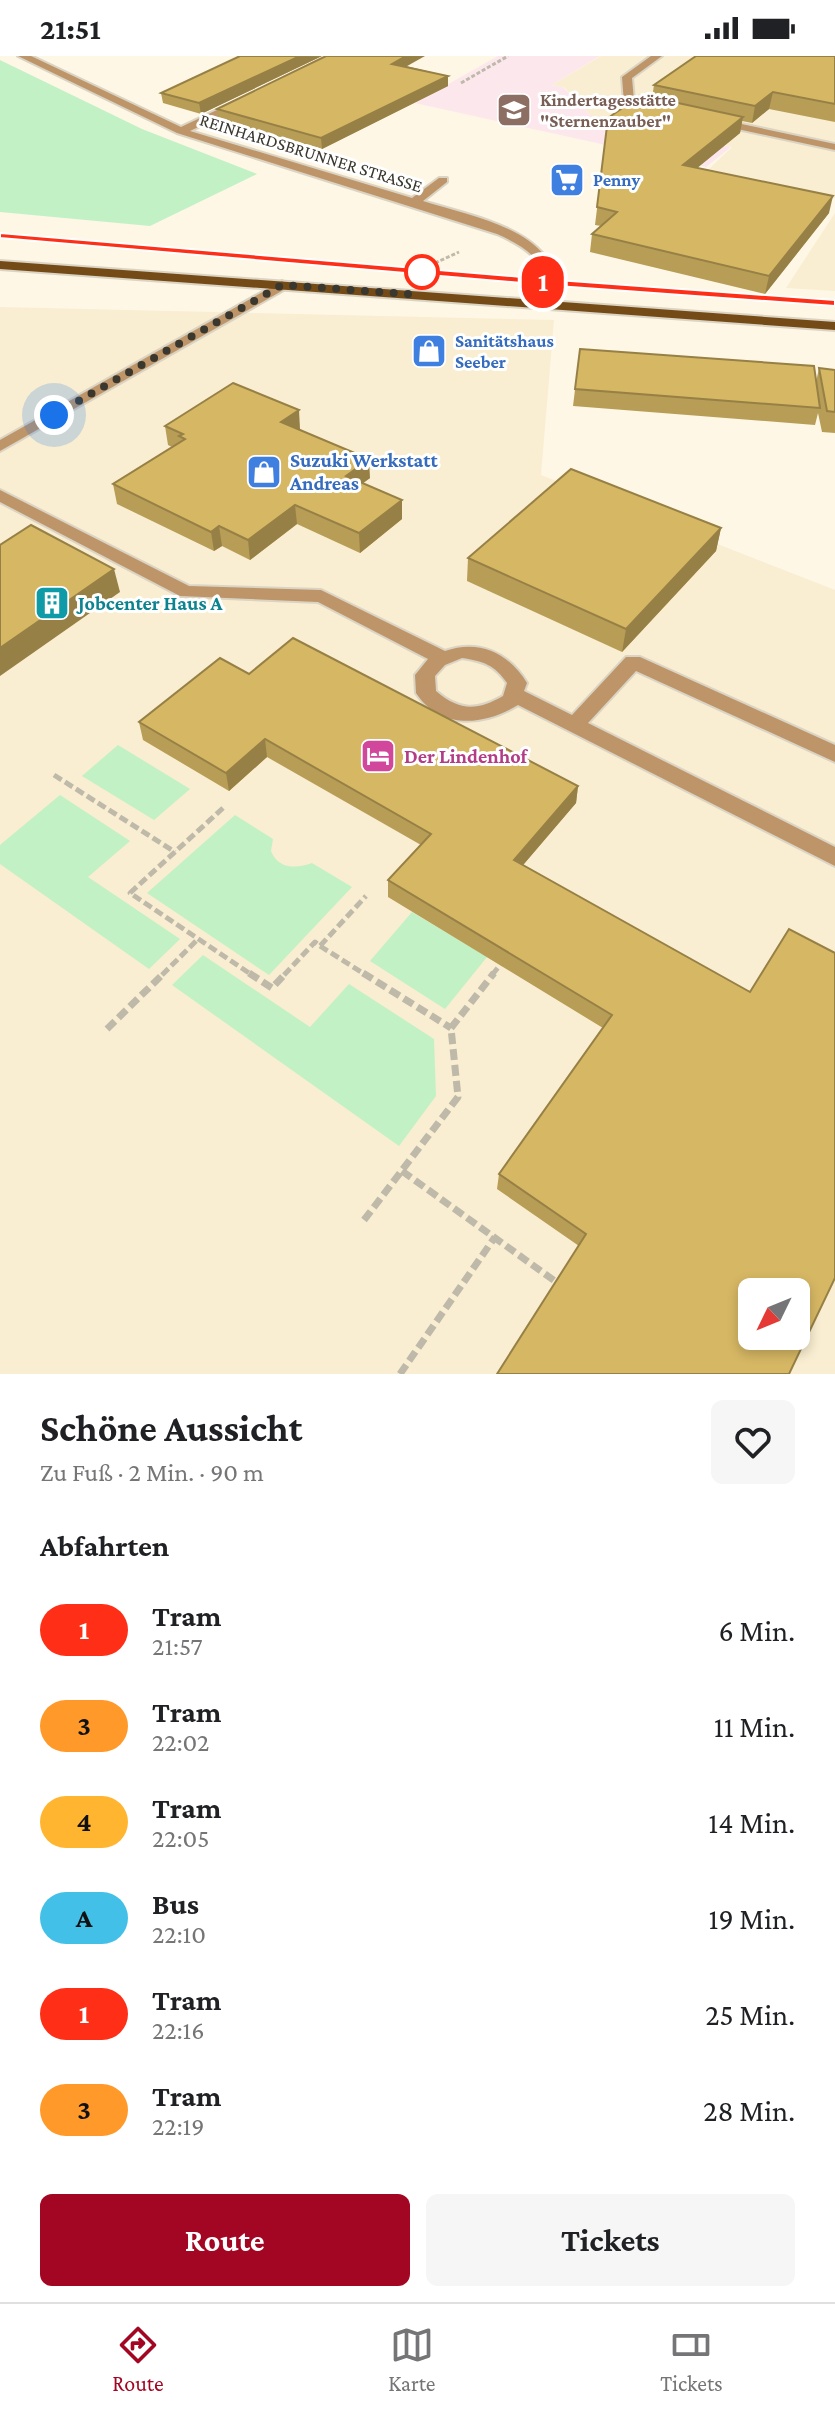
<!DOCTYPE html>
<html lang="de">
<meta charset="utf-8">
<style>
:root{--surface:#fff;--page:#f6f6f6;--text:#202124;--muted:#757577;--line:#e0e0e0;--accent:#a30622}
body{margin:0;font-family:"Crimson Pro",serif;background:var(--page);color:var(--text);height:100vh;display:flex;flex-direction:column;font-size:30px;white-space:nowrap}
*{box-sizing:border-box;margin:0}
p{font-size:26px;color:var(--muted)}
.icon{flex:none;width:44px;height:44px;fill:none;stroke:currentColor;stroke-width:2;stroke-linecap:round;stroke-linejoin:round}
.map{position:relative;height:1318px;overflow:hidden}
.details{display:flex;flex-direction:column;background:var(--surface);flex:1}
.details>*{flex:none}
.badge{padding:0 16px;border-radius:26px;font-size:28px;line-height:52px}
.needle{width:52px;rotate:227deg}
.fabs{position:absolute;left:738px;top:1222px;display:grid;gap:16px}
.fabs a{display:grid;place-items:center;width:72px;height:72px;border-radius:12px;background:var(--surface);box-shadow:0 4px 12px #0003;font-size:40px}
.you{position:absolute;width:40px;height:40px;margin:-20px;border:6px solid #fff;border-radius:50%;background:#1a73e8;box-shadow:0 0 0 12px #1a73e833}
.map>.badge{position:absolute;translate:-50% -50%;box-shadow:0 0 0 4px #fff}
h2{padding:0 40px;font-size:30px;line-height:72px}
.round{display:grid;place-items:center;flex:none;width:84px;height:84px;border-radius:12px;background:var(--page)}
.summary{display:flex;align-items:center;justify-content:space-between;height:136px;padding:0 40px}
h1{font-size:38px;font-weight:700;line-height:60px}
.primary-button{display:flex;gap:16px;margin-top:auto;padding:16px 40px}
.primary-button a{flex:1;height:92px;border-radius:12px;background:var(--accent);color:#fff;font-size:32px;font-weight:700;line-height:92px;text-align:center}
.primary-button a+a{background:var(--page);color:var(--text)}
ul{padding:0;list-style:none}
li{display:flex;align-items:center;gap:24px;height:96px;padding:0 40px}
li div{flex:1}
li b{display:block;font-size:30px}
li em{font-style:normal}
li .badge{min-width:88px;font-weight:700;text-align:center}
.status{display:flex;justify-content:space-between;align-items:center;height:56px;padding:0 40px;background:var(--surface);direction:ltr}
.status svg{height:22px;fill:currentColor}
.tabs{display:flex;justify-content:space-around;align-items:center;height:112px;border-top:2px solid var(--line);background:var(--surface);font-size:22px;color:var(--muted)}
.tabs a{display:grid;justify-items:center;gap:4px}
.tabs .selected{color:var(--accent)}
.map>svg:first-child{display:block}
</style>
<div class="status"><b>21:51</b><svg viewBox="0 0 49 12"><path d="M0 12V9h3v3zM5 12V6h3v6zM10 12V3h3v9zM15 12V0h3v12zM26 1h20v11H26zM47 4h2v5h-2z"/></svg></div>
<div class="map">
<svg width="835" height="1318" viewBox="0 0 835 1318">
<rect width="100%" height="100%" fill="#fef7e5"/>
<g fill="#f9eed1" fill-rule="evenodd">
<polygon points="601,0 835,0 835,142 709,113 732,91 591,60 564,31 552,29"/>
<polygon points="835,157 835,235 786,232"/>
<path d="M0,251L554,264L541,419L835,534V1318H0ZM752,1236H796V1280H752Z"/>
</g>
<polygon fill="#fce7ed" points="498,0 600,0 552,29 563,31 591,60 731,91 706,111 415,47"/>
<g fill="#c2f1c6">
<polygon points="0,4 142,73 257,118 150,170 0,156"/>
<polygon points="118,689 190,733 154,764 82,720"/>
<polygon points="60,739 130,785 88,821 180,883 149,913 0,808 0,789"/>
<path d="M235,759L273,783L271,795C278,813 296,813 312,807L352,831L269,919L147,837Z"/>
<polygon points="412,856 487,901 445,953 370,905"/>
<polygon points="203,899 310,971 349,928 434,983 436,1040 399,1090 172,929"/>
</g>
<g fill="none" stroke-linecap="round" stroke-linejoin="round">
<g stroke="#dbd4c4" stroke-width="4">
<g id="minor">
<path d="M18,0H31L181,71L238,44H246V48L190,75L412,142L439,122H447V126L423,145C480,163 561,174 561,248L554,252L547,248C548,207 533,194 497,178L177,77Z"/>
<polygon points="651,0 662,0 632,22 634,45 659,51 659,55 655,56 624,47 622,21"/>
<polygon points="718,63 835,88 835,94 714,68 713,66"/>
<polygon points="282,225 289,229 287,232 0,395 0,384"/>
<path d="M0,434L189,530L321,534L445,595C479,583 509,597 527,627L524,635L572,659L626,601H640L835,689V706L636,615L588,667L835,791V810L518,649C485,669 441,675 416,637L415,619L428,603L318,546L180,540L0,446ZM462,602C483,605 495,609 507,627L503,640C477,655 459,655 436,635L435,620L445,609Z"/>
</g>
</g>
<g stroke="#dbd4c4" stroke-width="4">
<polygon id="major" points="0,205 835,266 835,274 0,213"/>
</g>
<g stroke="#bfb9aa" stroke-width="3" stroke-dasharray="4 2" stroke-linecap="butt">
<polyline points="461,27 508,0"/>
<polyline points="435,207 459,196"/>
</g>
<g stroke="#bfb9aa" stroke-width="5" stroke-dasharray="9 4" stroke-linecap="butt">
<polyline points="54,719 175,796"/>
<polyline points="223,752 130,837 252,919"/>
<polyline points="320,890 366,919"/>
<polyline points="162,919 198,883"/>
<polyline points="284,919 315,886 320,890 366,840"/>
<polyline points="492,919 504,904"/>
</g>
<g stroke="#bfb9aa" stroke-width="7" stroke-dasharray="11 5" stroke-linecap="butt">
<polyline points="249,917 272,932 286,917"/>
<polyline points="363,917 451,972"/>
<polyline points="107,973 164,917"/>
<polyline points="402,1115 559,1228"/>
<polyline points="364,1164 458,1041 451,972 494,917"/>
<polyline points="400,1318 495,1181"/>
</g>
<use href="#minor" fill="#bd9569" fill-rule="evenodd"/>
<use href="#major" fill="#744b16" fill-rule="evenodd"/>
<polyline stroke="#8a8679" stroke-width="2" points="0,180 835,247"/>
</g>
<g fill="#b89d56">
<polygon points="240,0 322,0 201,58 163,47 161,37"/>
<polygon points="835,0 835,66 769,53 752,67 742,65 740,77 697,112 829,157 765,238 590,196 592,178 601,170 595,169 608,62 652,42 654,29"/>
<polygon points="406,10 448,20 448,30 322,93 218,63 217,53"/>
<polygon points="580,293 816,326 819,312 835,314 835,377 822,376 818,357 815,369 573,350"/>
<polygon points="165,370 300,373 370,422 363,427 402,463 360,497 297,468 250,504 222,490 214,495 117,448 113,428 172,391 168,389"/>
<polygon points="721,472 716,495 622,596 467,525 468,502"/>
<polygon points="249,618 578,730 576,747 523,809 750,936 835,897 579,1190 497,1133 499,1118 603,972 388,841 388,824 421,789 267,701 229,735 143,684 139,666"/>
</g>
<g fill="#968046">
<polygon points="300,0 322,0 201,58 199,47"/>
<polygon points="406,0 425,0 393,18 392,8"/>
<polygon points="448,20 448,30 322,93 321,82"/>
<polygon points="773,36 769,53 752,67 755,50"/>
<polygon points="743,61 740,77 680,126 683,109"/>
<polygon points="833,140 829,157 765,238 769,220"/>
<polygon points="299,354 300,373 283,385 281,366"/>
<polygon points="369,403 370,422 347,439 346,420"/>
<polygon points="402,444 402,463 360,497 359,477"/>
<polygon points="295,449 297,468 250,504 248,484"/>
<polygon points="219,470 222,490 214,495 211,476"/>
<polygon points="721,472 716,495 622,596 626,573"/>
<polygon points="114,513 120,536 0,620 0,592"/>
<polygon points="265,683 267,701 229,735 226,717"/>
<polygon points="578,730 576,747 512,822 514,804"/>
</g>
<g fill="#d6b764" stroke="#968046" stroke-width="2" fill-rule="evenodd">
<polygon points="240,0 300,0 199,47 161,37"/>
<polygon points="326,0 406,0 392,8 448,20 321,82 217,53"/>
<polygon points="696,0 835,0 835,48 773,36 755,50 654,29"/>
<polygon points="641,39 743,61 683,109 833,140 769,220 592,178 617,156 597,151 608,62"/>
<polygon points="580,293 814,310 820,352 575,333"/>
<polygon points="819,312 835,314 835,356 827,355"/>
<polygon points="233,327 299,354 281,366 369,403 346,420 402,444 359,477 295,449 248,484 219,470 211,476 113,428 185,383 179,380 183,378 165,370"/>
<polygon points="571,413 721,472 626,573 468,502"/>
<polygon points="31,469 114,513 0,592 0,489"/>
<path d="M293,582L578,730L514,804L750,936L789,873L835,897V1222L789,1318H497L586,1178L499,1118L612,959L388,824L431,778L265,683L226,717L139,666L220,602L249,618ZM752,1236H796V1280H752Z"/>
</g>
<polygon fill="#ff2e17" stroke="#fff" stroke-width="2" points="0,177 557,224 835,244 835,250 557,230 0,182"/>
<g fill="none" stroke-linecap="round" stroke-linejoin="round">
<polyline stroke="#3a372e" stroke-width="8" stroke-dasharray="0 14.4" points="54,359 282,229 408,238 422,216"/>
</g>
<defs>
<g id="school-square" transform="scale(1.8)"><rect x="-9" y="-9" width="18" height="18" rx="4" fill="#8d6e63" stroke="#fff"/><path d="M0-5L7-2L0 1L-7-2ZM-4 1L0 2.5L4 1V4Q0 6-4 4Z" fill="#fff"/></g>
<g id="supermarket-square" transform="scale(1.8)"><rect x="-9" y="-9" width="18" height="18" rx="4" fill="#3f7fe0" stroke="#fff"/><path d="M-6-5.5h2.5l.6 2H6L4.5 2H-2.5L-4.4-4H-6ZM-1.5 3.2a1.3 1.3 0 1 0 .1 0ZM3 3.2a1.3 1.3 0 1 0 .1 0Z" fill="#fff"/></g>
<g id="shop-square" transform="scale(1.8)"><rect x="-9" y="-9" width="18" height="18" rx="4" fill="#3f7fe0" stroke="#fff"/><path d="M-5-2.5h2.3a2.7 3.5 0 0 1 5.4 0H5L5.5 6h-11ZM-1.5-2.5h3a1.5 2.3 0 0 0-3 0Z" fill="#fff"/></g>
<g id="building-square" transform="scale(1.8)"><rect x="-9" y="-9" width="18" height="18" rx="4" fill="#0f9aa8" stroke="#fff"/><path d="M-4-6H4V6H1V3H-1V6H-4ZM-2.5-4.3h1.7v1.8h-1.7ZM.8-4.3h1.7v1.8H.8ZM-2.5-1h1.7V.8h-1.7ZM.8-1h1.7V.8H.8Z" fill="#fff"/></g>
<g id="hotel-square" transform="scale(1.8)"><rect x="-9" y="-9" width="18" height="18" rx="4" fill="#d1479c" stroke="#fff"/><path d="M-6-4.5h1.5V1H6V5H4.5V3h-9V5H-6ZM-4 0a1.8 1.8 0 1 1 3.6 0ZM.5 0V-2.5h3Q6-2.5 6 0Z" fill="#fff"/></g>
</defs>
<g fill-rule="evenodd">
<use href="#school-square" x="514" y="54"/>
<use href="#supermarket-square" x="567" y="124"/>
<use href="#shop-square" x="429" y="295"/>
<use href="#shop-square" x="264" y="416"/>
<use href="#building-square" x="52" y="547"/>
<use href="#hotel-square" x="378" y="700"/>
</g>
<circle fill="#fff" stroke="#ff2e17" stroke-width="4" cx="422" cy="216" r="16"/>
<g text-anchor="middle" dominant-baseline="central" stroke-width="6" stroke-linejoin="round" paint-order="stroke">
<g font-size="18" font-weight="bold" fill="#785e54" stroke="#fff" text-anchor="start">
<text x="540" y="44">Kindertagesstätte<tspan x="540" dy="21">"Sternenzauber"</tspan></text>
</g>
<g font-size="18" fill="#3a372e" stroke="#fff">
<text transform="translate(311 97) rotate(17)">REINHARDSBRUNNER STRASSE</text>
</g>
<g font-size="18" font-weight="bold" fill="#366cbe" stroke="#fff" text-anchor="start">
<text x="593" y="124">Penny</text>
<text x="455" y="285">Sanitätshaus<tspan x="455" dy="21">Seeber</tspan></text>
</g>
<g font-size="20" font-weight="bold" fill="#366cbe" stroke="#fff" text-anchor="start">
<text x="290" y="404">Suzuki Werkstatt<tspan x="290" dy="23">Andreas</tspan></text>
</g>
<g font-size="20" font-weight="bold" fill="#0d838f" stroke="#fff" text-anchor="start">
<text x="78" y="547">Jobcenter Haus A</text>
</g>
<g font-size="20" font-weight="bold" fill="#b23c85" stroke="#fff" text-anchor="start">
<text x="404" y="700">Der Lindenhof</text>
</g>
</g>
</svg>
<div class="fabs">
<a><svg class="needle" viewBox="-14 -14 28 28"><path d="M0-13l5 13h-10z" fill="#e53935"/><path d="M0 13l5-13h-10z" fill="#757577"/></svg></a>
</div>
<div class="you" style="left:54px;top:359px"></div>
<b class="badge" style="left:543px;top:226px;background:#ff2e17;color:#fff">1</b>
</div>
<section class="details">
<div class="summary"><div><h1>Schöne Aussicht</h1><p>Zu Fuß · 2 Min. · 90 m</p></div><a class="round"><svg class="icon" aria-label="heart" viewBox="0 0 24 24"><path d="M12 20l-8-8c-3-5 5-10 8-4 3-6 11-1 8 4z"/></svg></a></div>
<h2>Abfahrten</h2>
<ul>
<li><span class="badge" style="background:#ff2e17;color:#fff">1</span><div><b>Tram</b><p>21:57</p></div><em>6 Min.</em></li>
<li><span class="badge" style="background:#ff9929;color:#111">3</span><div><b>Tram</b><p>22:02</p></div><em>11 Min.</em></li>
<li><span class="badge" style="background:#ffb530;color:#111">4</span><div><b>Tram</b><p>22:05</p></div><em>14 Min.</em></li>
<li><span class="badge" style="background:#42c0e8;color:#111">A</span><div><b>Bus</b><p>22:10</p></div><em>19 Min.</em></li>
<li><span class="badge" style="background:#ff2e17;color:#fff">1</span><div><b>Tram</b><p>22:16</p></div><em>25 Min.</em></li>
<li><span class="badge" style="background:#ff9929;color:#111">3</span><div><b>Tram</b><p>22:19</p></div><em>28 Min.</em></li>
</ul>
<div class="primary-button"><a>Route</a><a>Tickets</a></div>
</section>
<nav class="tabs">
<a class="selected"><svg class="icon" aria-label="directions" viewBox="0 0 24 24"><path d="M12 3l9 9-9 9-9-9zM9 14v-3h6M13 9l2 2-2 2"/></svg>Route</a>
<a><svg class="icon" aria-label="map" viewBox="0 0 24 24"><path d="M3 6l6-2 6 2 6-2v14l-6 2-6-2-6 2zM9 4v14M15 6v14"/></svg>Karte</a>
<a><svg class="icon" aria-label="tickets" viewBox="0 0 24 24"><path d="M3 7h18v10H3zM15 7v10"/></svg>Tickets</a>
</nav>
